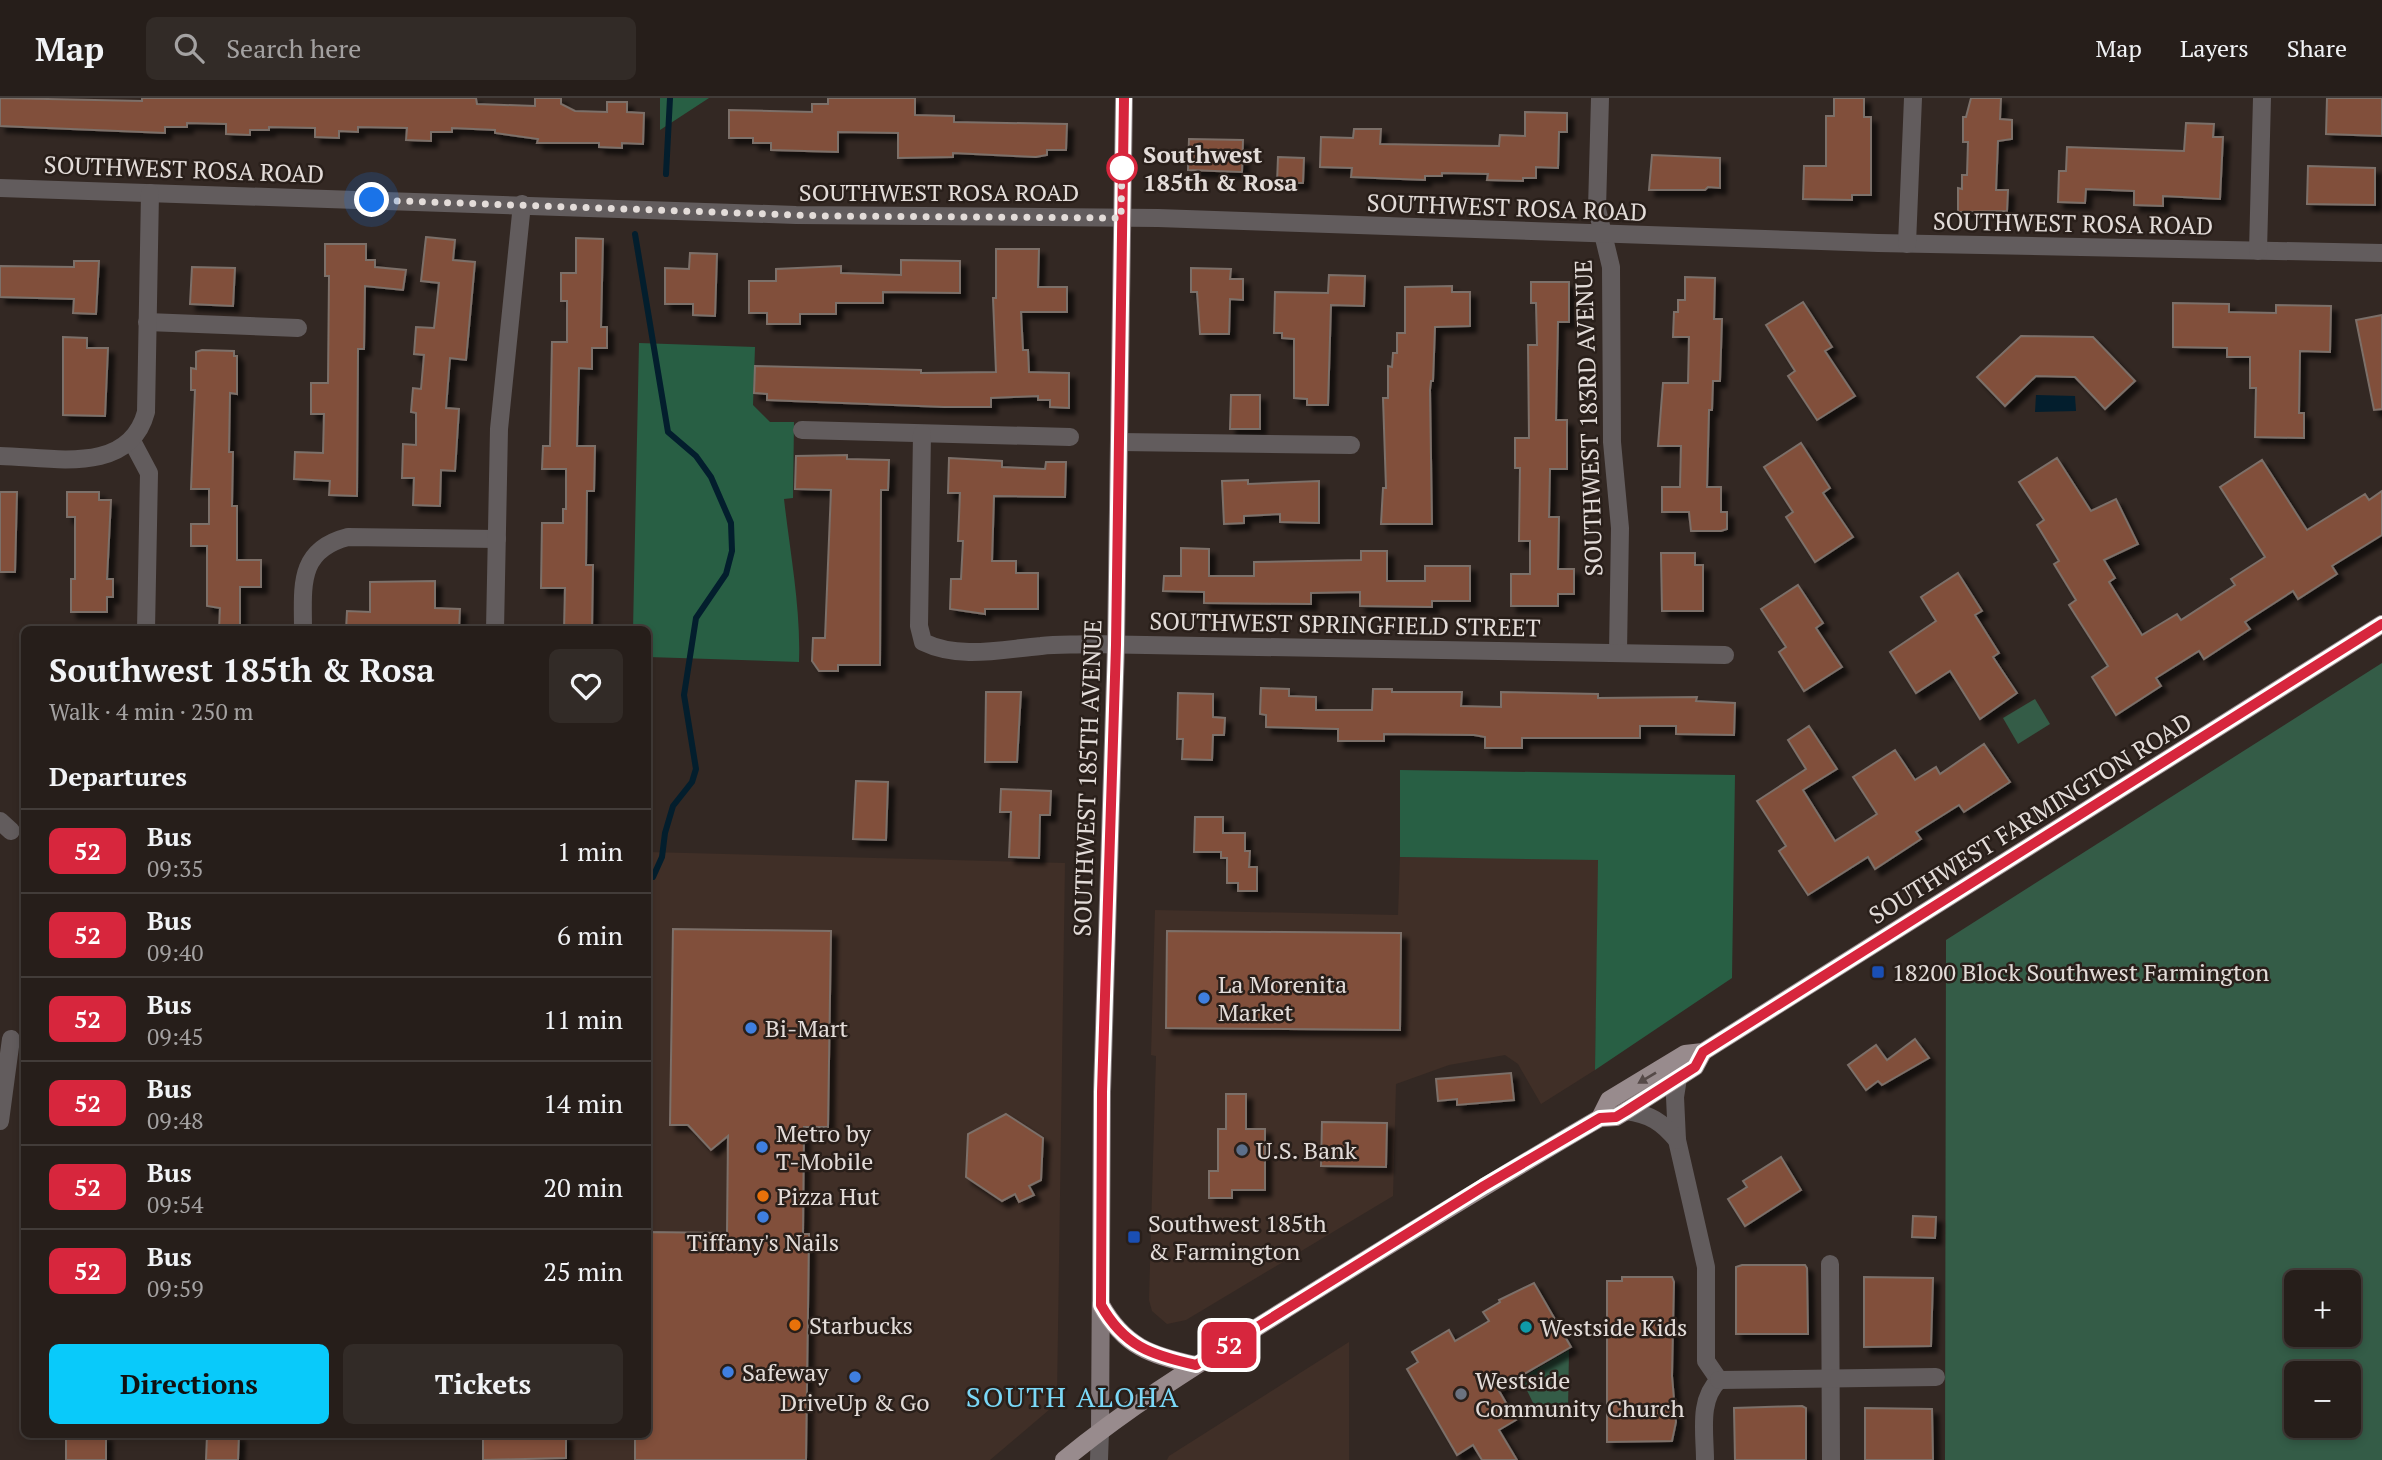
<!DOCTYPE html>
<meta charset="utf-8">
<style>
:root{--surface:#261e1a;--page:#322b27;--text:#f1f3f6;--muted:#a4a2a2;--line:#423c39;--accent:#09cafa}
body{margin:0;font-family:"PT Serif",serif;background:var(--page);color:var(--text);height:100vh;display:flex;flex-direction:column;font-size:26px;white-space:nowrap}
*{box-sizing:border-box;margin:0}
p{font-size:23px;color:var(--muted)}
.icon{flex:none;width:38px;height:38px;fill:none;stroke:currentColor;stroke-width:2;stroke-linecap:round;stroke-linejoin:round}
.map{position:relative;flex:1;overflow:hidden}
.panel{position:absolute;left:21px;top:528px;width:630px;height:812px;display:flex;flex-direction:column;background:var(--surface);border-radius:10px;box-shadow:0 4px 10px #0003,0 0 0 2px var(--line)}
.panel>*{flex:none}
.badge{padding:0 14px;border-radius:10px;font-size:24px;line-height:46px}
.fabs{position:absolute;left:2284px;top:1172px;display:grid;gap:14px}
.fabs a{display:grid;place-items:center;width:77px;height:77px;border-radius:10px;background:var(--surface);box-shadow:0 4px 10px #0003,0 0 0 2px var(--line);font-size:35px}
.you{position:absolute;width:35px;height:35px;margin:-18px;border:5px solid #fff;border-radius:50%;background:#1a73e8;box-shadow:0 0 0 10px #1a73e833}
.map>.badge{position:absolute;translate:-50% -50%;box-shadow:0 0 0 4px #fff}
h2{padding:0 28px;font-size:26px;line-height:63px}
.round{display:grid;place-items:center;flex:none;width:74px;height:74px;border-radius:10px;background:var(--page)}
.overview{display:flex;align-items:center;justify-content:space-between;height:119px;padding:0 28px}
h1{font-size:33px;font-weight:600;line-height:52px}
.action{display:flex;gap:14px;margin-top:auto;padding:14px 28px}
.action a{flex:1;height:80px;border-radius:10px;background:var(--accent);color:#111;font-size:28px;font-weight:600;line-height:80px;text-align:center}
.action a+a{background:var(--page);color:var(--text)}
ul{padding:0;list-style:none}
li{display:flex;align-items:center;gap:21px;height:84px;padding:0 28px;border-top:2px solid var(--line)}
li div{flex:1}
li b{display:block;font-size:26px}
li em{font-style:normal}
li .badge{min-width:77px;font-weight:700;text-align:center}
header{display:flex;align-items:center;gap:42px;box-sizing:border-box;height:98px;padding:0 35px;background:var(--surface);border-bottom:2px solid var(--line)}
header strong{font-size:33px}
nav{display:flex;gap:38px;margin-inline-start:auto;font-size:24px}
.search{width:490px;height:63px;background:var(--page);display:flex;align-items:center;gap:18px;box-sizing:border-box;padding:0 24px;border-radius:10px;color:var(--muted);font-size:26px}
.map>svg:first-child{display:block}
</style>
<header>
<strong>Map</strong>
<div class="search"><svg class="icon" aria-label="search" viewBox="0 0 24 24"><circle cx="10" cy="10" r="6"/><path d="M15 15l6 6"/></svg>Search here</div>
<nav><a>Map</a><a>Layers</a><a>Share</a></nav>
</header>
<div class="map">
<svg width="2382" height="1362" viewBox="0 0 2382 1362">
<defs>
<filter id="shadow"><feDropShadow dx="6" dy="6" stdDeviation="2" flood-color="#0009"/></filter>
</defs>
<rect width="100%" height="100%" fill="#332823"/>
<g fill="#402f27">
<polygon points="648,754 1065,765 1057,1298 1050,1311 990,1362 569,1362 570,1337 648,1337"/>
<polygon points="1400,759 1599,761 1595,972 1541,1006 1518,966 1505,957 1449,967 1396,986 1393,1098 1186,1222 1167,1226 1152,1213 1149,1202 1156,958 1151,957 1155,812 1398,817"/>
<polygon points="1349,1244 1349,1362 1167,1362 1169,1358"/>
</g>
<g fill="#345c47" fill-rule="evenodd">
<path d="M2382,565V1362H1945L1946,842ZM2296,1185H2348V1237H2296ZM2296,1276H2348V1328H2296Z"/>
<polygon points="2035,601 2050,626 2018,646 2003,620"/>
<polygon points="1569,1252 1568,1312 1537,1313 1521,1280"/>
</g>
<g fill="#285f44">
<polygon points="660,0 709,0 660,32"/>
<path d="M639,245L755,249L753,307L770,324H794L793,400L784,401C790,455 801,510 799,564L648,559V532H633Z"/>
<polygon points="1400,672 1735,677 1732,880 1595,972 1598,762 1400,759"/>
</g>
<polygon fill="#031e2d" points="2036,297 2075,298 2076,313 2035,314"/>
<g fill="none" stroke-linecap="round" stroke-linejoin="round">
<g stroke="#031e2d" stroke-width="6">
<polyline points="666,76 670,0"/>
<polyline points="635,136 668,334 696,358 711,379 731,425 732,453 726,476 696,520 684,597 696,671 692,684 673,708 665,735 662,759 653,779"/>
</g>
</g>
<g fill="#81503a" stroke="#7c6f69" stroke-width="2" filter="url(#shadow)">
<polygon points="0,0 142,3 142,0 476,0 477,6 535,8 535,0 561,0 561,6 575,13 607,14 607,4 627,4 627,14 644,15 643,46 622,45 622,50 599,49 599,45 537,45 538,41 495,35 495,32 452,30 452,34 431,34 431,43 406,42 407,30 358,29 358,34 339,33 339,40 315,39 315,30 269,29 269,32 250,32 250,37 226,36 226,26 187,25 187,29 165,29 165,35 0,28"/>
<polygon points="828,0 915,0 915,17 954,18 954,24 1067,26 1066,52 1047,52 1047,57 1036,59 953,55 953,59 898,60 898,35 838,34 838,54 771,52 771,45 753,45 753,40 729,40 729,12 812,14 812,6 828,6"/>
<polygon points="1834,0 1864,0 1864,19 1871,19 1871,97 1852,97 1852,102 1803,101 1804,68 1826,68 1826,18 1834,18"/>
<polygon points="1971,0 2001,0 2000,21 2012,22 2012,41 1998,43 1996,92 2008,92 2007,113 1958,114 1958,90 1962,91 1962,77 1967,77 1968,44 1963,44 1963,19 1966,19"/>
<polygon points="2327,0 2382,0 2382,38 2326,36"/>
<polygon points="1525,14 1567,15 1567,34 1559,34 1558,70 1536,69 1536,80 1523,80 1523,83 1487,82 1488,76 1442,75 1442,78 1425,78 1425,82 1351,79 1352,70 1320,69 1321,39 1353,40 1354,31 1381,31 1380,46 1499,48 1500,37 1525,38"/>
<polygon points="2186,25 2214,26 2213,39 2223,39 2220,101 2163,98 2163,108 2134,107 2134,93 2086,91 2085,105 2058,104 2059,73 2066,73 2067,49 2184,53"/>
<polygon points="1189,41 1243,42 1242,74 1188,72"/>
<polygon points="1652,57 1720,60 1720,90 1708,89 1705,92 1649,92"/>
<polygon points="1278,59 1304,60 1303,85 1277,85"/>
<polygon points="2308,68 2375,70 2375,107 2307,106"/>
<polygon points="426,139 455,142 453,162 475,164 466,262 450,260 446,310 459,311 455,373 441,372 440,408 413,407 414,380 402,380 403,346 416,347 416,315 411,314 413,290 421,291 424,257 414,256 416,229 434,230 439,185 421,183"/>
<polygon points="576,140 603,141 601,229 607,229 607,250 592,250 592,271 579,270 577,348 595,348 594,393 587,393 586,467 593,467 592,532 564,532 565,490 541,490 542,425 563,425 563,411 566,411 566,371 542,371 543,348 550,348 552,244 567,244 567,203 561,203 561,175 576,175"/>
<polygon points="325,146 366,146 366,162 375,162 375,169 406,172 403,192 365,188 364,251 358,251 357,398 329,397 330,383 294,381 295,354 323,355 324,316 311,316 311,285 328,285 329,178 325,178"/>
<polygon points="996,151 1039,151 1038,189 1067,189 1067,214 1021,214 1023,252 1028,252 1029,274 1069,275 1069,310 1050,309 1050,302 1038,302 1038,298 991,300 991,309 944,309 767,302 767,296 754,295 755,268 921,272 921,275 996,274 993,200 996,200"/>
<polygon points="690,155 717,156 715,218 693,217 693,206 665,206 665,170 689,171"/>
<polygon points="901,162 960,163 960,195 883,194 883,205 836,205 836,216 800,216 800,226 767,226 767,215 749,215 749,183 776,183 776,171 841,168 841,175 901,177"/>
<polygon points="74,163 99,163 96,216 73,215 74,201 0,199 0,168 74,169"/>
<polygon points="192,169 235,170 233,208 190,206"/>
<polygon points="1191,170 1231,171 1230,181 1243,181 1243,202 1230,201 1229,236 1200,236 1197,194 1191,194"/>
<polygon points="1329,177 1365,178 1364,208 1331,207 1328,307 1307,307 1307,301 1294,300 1294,241 1282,240 1282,235 1274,235 1275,194 1328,195"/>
<polygon points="1685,179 1715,180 1714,221 1722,221 1720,283 1713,283 1712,312 1709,312 1707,389 1721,389 1721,414 1727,414 1727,431 1721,433 1691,433 1689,414 1662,414 1662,389 1680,389 1681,348 1658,348 1663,285 1688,285 1689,239 1673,239 1674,214 1678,214 1678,202 1685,202"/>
<polygon points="1531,184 1569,184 1569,224 1558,224 1556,322 1567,322 1567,371 1550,371 1549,419 1559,419 1558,471 1574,471 1574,496 1558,496 1558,508 1511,508 1511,476 1530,476 1530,443 1519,443 1520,370 1515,370 1515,340 1529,340 1528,247 1537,247 1536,205 1531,205"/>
<polygon points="1452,188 1452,194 1470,194 1470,228 1435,229 1433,283 1431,283 1430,292 1432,426 1381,426 1383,390 1386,390 1383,300 1388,300 1388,268 1392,269 1393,255 1397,255 1397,235 1405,235 1405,189"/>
<polygon points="1803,204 1832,249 1825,253 1855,298 1817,322 1788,278 1795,273 1766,227"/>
<polygon points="2173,205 2229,206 2229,214 2276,215 2276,207 2331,208 2330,254 2300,253 2299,315 2304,315 2304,340 2255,339 2256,290 2250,290 2250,259 2227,259 2227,250 2173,249"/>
<polygon points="2382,217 2382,311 2374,312 2356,222"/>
<polygon points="2021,238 2093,239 2135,283 2105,311 2075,279 2036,278 2005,308 1977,279"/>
<polygon points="63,239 87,240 87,250 108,250 105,318 63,317"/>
<polygon points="202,252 234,253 234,258 237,258 237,296 230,295 229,354 233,354 232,408 237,408 237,462 261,462 261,489 240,489 240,532 219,532 220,510 207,508 207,448 191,448 191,426 209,426 209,391 191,391 195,292 191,292 191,270 196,271 196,254"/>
<polygon points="1231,297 1260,297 1260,331 1230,331"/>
<polygon points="1801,345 1830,390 1823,395 1853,439 1815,464 1786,419 1793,414 1764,369"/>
<polygon points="847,357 847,361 889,362 888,392 881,392 880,567 838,567 838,573 819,573 812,563 813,540 825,540 831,392 795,391 796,358"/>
<polygon points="949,360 1002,363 1002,369 1045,371 1046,364 1066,364 1065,399 994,398 992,463 1016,463 1016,475 1038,475 1038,511 985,511 985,516 950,511 951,481 961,481 963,443 958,443 960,395 948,395"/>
<polygon points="2057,360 2091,413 2116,401 2138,446 2104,462 2115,480 2109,484 2142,537 2177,516 2181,522 2235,487 2231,481 2265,459 2220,389 2262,362 2307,432 2365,396 2369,402 2382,393 2382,437 2332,468 2337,476 2298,501 2293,493 2245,524 2250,531 2204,561 2199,553 2156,580 2161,588 2116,617 2092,579 2108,568 2069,507 2076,502 2054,466 2059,463 2037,427 2044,422 2019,384"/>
<polygon points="1248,382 1248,386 1319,383 1319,425 1280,424 1280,416 1244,418 1244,425 1224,426 1222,383"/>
<polygon points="0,394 17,394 15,474 0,474"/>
<polygon points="67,394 99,394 99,402 111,402 107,481 113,481 113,499 107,499 107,514 71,514 71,481 75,481 75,419 67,419"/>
<polygon points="1181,450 1209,451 1209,478 1254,478 1254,464 1361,462 1361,453 1387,453 1387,483 1425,483 1425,468 1470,468 1470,503 1432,503 1432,509 1360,508 1360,494 1311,495 1311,506 1204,505 1204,494 1163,493 1164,478 1181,478"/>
<polygon points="1661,455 1695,455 1695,467 1703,467 1703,513 1662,513"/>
<polygon points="1958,475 1982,513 1975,517 1999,555 1993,559 2017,595 1980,621 1950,573 1916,595 1890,554 1936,523 1921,499"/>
<polygon points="435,483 435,510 460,511 459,532 346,532 347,513 370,514 370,484"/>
<polygon points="1798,487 1823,525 1816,530 1842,569 1804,593 1779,554 1786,549 1761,511"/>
<polygon points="1261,590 1289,591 1289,598 1316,599 1316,612 1372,612 1373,591 1392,591 1392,594 1462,594 1461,608 1501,609 1501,594 1598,596 1598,600 1697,599 1696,603 1735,605 1734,637 1676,636 1676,628 1640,628 1640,640 1522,640 1522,650 1485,650 1485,639 1474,637 1384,636 1384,643 1338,643 1338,631 1266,629 1266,617 1260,616"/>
<polygon points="986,594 1021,594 1017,664 985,664"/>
<polygon points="1178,595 1213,596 1213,619 1225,620 1224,637 1213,637 1212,662 1182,661 1183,641 1177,641"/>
<polygon points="1809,628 1837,671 1803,692 1835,743 1877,716 1853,679 1895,652 1915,682 1936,669 1940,676 1984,646 2010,684 1964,714 1959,707 1916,734 1921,741 1875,771 1868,759 1808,797 1779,753 1786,748 1757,703 1806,671 1788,642"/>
<polygon points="856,683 888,684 886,742 853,741"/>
<polygon points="1001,691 1051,693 1050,717 1040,717 1039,760 1009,759 1011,714 1000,714"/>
<polygon points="1195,719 1223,719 1223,735 1245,735 1245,753 1250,753 1249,769 1257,769 1257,793 1238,793 1238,785 1227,785 1227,760 1221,760 1221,754 1194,754"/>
<polygon points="673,831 831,833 828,1029 804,1029 803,1136 809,1136 806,1362 635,1362 635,1337 648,1337 648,1134 727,1135 728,1038 711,1052 688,1027 670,1027"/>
<polygon points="1167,833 1401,835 1400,932 1166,930"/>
<polygon points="1915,941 1929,960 1882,987 1878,983 1866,992 1848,967 1876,947 1887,962"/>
<polygon points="1511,975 1514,1002 1457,1007 1457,1001 1438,1003 1436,981"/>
<polygon points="1226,996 1246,996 1246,1031 1265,1031 1265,1092 1232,1092 1232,1100 1209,1100 1209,1073 1218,1073 1218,1031 1226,1031"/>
<polygon points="1006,1016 1043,1040 1041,1082 1029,1088 1034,1097 1019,1104 1015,1096 1002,1103 966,1079 968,1036"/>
<polygon points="1322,1024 1387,1025 1386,1069 1321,1068"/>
<polygon points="1781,1059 1801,1092 1745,1128 1728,1101 1747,1089 1743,1083"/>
<polygon points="1913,1118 1936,1119 1935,1140 1912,1139"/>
<polygon points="1742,1167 1805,1167 1807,1170 1808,1236 1736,1236 1736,1169"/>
<polygon points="1622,1179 1672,1179 1674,1184 1672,1278 1676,1324 1672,1343 1607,1344 1607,1183 1622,1183"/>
<polygon points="1864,1179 1933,1180 1931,1248 1864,1249"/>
<polygon points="1534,1185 1571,1249 1498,1291 1516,1322 1499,1332 1517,1362 1482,1362 1473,1347 1457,1357 1407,1271 1418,1264 1412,1254 1449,1232 1455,1243 1489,1223 1483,1214 1500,1204 1499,1202"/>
<polygon points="1802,1308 1806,1310 1806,1362 1735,1362 1734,1310"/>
<polygon points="1865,1310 1932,1311 1933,1362 1865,1362"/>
<rect x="66" y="1337" width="40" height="25"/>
<polygon points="207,1337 239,1337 238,1362 206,1362"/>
<polygon points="483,1337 566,1337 566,1360 483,1362"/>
</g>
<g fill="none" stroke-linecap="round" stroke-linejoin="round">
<g stroke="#625c5d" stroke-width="18">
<polyline points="1600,0 1597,111 1611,169 1612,344 1620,430 1618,554"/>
<polyline points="0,90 796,117 1158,120 1878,145 2382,155"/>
<polyline points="1907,146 1913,0"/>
<polyline points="2258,153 2262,0"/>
<polyline points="147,224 298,230"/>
<polyline points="802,332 1070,339"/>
<path d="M922,336L919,528L923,544C960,562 1003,551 1041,548C1057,546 1074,547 1090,546L1725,557"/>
<polyline points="132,343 149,375 146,532"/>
<polyline points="1120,344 1351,347"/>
<path d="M0,358C52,359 129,378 146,314L150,95"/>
<path d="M303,532C303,489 297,452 348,439L497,441"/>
<polyline points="495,532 499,331 522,106"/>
<polyline points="0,723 11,733"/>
<path d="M1678,980L1675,999L1677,1042L1706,1169V1263L1719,1282C1698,1302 1705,1335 1705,1362"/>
<path d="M1626,1013C1650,1016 1662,1024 1677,1042"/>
<polyline points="0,1023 11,941"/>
<polyline points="1830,1166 1831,1362"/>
<polyline points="1719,1282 1936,1279"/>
</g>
<polyline stroke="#625c5d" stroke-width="18" points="1099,1362 1100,1333"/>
<polyline stroke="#817678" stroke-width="18" points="1100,1333 1102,994 1116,547 1124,0"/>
<g stroke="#988b8d" stroke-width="18">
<polyline points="1600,1020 1609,1002 1685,956 1703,954 2382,526"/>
<path d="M1101,1207C1124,1248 1151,1258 1196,1267"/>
<path d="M1064,1362C1133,1305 1208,1260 1283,1213C1388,1148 1493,1082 1600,1020L1616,1019L1626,1013L1695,969L1703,954"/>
</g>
</g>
<defs><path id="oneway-solid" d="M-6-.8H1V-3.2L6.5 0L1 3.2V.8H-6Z" transform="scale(1.75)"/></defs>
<use fill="#554a48" href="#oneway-solid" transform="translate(1647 980) rotate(149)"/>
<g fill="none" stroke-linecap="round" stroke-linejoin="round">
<g stroke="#fff" stroke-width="16">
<path id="line" d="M1124,0L1116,547L1102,994L1101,1207C1124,1248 1151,1257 1196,1267L1484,1088L1600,1020L1616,1019L1626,1013L1695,969L1703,954L2382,526"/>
</g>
<use href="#line" stroke="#d7263d" stroke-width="10"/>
<polyline stroke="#e3dcd9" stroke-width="7" stroke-dasharray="0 12.6" points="372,102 824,118 1121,120 1122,70"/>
</g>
<circle fill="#fff" stroke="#d7263d" stroke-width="3.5" cx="1122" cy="70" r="14"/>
<g fill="#1a4fb4" stroke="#291f1a" stroke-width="2.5">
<rect x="1871" y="867" width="14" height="14" rx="3.5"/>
<rect x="1127" y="1132" width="14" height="14" rx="3.5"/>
</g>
<g fill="#3f7fe0" stroke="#291f1a" stroke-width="2.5">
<circle cx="1204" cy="900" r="7"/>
<circle cx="751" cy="930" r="7"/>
<circle cx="762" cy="1049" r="7"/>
<circle cx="763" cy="1119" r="7"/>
<circle cx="728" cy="1274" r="7"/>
<circle cx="855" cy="1279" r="7"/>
</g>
<circle fill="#5c6f8a" stroke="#291f1a" stroke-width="2.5" cx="1242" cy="1052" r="7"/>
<g fill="#e8710a" stroke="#291f1a" stroke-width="2.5">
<circle cx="763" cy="1098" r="7"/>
<circle cx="795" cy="1227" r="7"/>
</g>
<circle fill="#0f9aa8" stroke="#291f1a" stroke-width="2.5" cx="1526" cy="1229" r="7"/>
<circle fill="#6b7280" stroke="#291f1a" stroke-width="2.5" cx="1461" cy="1296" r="7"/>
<g text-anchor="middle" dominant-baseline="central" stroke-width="5" stroke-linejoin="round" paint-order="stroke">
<g font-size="24" font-weight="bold" fill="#e3dcd9" stroke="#291f1a" text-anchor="start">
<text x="1143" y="56">Southwest<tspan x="1143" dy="28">185th &amp; Rosa</tspan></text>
</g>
<g font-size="24" fill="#e3dcd9" stroke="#291f1a">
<text transform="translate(184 71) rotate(2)">SOUTHWEST ROSA ROAD</text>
<text x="939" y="94">SOUTHWEST ROSA ROAD</text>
<text transform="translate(1507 109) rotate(2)">SOUTHWEST ROSA ROAD</text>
<text transform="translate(2073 125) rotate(1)">SOUTHWEST ROSA ROAD</text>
<text transform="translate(1588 320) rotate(-92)">SOUTHWEST 183RD AVENUE</text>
<text transform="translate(1345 526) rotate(1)">SOUTHWEST SPRINGFIELD STREET</text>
<text transform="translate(1087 680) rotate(-88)">SOUTHWEST 185TH AVENUE</text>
<text transform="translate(2030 720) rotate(-32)">SOUTHWEST FARMINGTON ROAD</text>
</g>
<g font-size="24" fill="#e3dcd9" stroke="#291f1a" text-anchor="start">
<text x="1892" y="874">18200 Block Southwest Farmington</text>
<text x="1218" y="886">La Morenita<tspan x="1218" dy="28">Market</tspan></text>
<text x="765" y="930">Bi-Mart</text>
<text x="776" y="1035">Metro by<tspan x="776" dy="28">T-Mobile</tspan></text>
<text x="1256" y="1052">U.S. Bank</text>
<text x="777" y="1098">Pizza Hut</text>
<text x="1148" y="1125">Southwest 185th<tspan x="1148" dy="28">&amp; Farmington</tspan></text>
<text x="763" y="1144" text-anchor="middle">Tiffany's Nails</text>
<text x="809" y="1227">Starbucks</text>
<text x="1540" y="1229">Westside Kids</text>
<text x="742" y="1274">Safeway</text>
<text x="1475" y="1282">Westside<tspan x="1475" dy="28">Community Church</tspan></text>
<text x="855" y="1304" text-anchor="middle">DriveUp &amp; Go</text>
</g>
<g font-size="28" letter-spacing="2" fill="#7ad8f8" stroke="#291f1a">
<text x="1073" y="1298">SOUTH ALOHA</text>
</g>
</g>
</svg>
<div class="fabs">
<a>+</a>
<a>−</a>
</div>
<div class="you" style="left:372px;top:102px"></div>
<b class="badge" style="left:1229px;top:1247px;background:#d7263d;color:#fff">52</b>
<section class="panel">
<div class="overview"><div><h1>Southwest 185th &amp; Rosa</h1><p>Walk · 4 min · 250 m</p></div><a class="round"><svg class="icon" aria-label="heart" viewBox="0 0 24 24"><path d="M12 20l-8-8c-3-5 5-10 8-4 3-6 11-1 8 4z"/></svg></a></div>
<h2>Departures</h2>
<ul>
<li><span class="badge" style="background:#d7263d;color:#fff">52</span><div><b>Bus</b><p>09:35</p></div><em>1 min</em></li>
<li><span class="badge" style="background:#d7263d;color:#fff">52</span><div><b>Bus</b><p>09:40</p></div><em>6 min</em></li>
<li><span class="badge" style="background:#d7263d;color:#fff">52</span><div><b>Bus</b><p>09:45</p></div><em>11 min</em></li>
<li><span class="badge" style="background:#d7263d;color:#fff">52</span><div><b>Bus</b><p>09:48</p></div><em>14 min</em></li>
<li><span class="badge" style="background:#d7263d;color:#fff">52</span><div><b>Bus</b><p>09:54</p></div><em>20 min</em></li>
<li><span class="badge" style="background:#d7263d;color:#fff">52</span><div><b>Bus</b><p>09:59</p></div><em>25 min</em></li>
</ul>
<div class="action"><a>Directions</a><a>Tickets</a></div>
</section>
</div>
